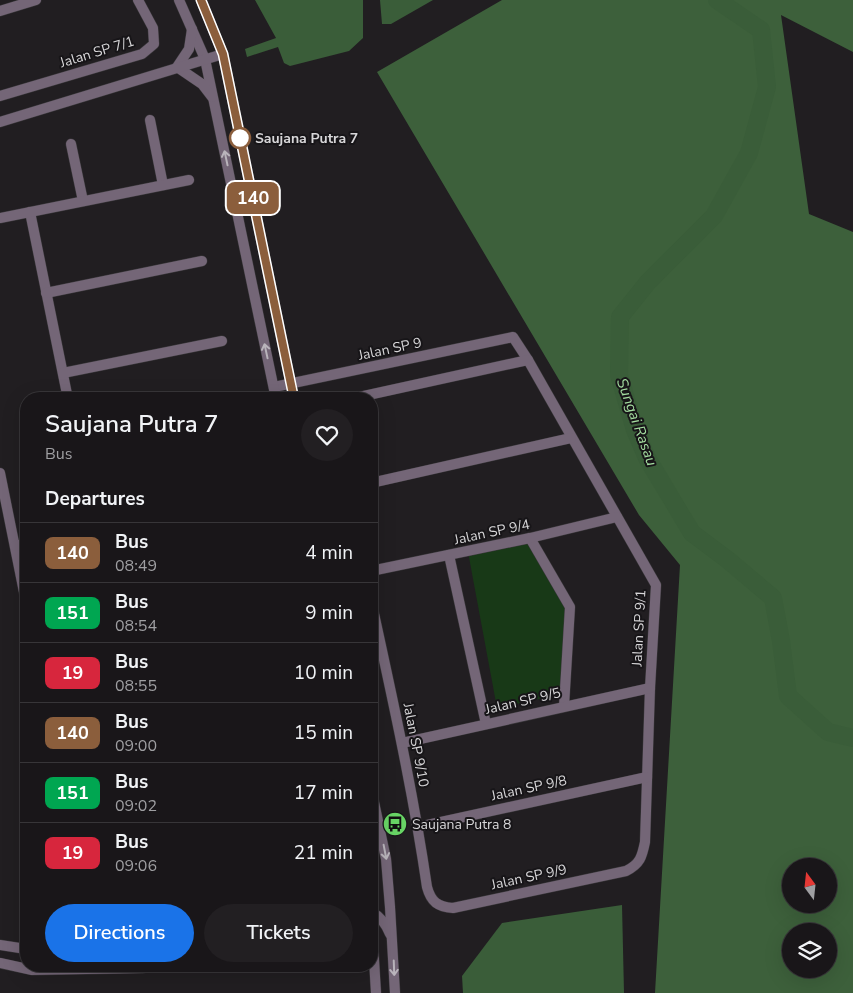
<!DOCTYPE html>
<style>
:root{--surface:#191619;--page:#221f22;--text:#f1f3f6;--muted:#9f9fa2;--line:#373538;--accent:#1a73e8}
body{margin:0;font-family:"Nunito Sans",sans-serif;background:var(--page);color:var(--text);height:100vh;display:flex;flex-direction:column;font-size:19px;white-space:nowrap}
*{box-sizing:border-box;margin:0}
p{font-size:16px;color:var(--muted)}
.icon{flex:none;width:28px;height:28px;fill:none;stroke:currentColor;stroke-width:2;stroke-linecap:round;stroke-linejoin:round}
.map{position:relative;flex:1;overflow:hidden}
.sheet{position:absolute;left:20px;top:392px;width:358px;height:580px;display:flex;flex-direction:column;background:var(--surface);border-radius:20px;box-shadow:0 5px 20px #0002,0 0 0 1px var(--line)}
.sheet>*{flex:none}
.badge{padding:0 10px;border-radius:8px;font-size:18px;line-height:32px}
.needle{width:32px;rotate:345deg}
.buttons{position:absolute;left:782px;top:858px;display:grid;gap:10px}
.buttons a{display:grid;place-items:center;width:55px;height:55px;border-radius:50%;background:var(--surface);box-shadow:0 5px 20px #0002,0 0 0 1px var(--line);font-size:25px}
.map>.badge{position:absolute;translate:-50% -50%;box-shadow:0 0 0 2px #fff}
h2{padding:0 25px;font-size:19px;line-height:45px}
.round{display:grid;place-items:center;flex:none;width:52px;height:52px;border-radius:26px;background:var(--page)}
.head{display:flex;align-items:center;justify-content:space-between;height:85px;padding:0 25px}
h1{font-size:24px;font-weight:600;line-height:38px}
.action{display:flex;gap:10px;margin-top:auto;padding:10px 25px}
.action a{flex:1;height:58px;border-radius:30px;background:var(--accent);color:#fff;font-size:20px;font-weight:600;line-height:58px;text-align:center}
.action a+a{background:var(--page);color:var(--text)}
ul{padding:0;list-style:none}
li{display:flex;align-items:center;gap:15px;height:60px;padding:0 25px;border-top:1px solid var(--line)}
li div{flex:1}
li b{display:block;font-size:19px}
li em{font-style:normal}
li .badge{min-width:55px;font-weight:700;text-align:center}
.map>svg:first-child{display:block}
</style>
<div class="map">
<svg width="853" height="993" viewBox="0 0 853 993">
<rect width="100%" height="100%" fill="#211e21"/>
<polygon fill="#183917" points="529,540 566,604 562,694 497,708 468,552"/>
<path fill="#3d603b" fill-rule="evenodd" d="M502,0H853V52L781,15L809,214L853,232V993H655L680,565L639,515L377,72ZM791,866H829V904H791ZM791,931H829V969H791Z"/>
<g fill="#3a5d39">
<polygon points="255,0 363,0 363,38 349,51 290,66 284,63 278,47 247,57 245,49 276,38"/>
<polygon points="380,0 433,0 391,24 382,24"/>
<polygon points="622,905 624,993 463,993 462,976 502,923"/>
</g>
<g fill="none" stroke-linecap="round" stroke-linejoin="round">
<polyline stroke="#3a5d39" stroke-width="18" points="717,0 761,30 767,87 749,153 714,216 648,282 620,317 619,375 635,430 647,458 692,533 728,560 773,598 781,641 788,696 828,732 853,738"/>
<g stroke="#3a383b" stroke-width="11">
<g id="minor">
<polyline points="0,11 36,0"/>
<polyline points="0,96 142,54 154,44 153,28 138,0"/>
<polyline points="150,120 163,185"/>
<polyline points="71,144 83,201"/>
<polyline points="30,212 68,399"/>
<polyline points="0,218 189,180"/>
<polyline points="46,293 202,261"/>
<polyline points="63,373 222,341"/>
<path d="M274,387L513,337L528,360L656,585L650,688L645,842C642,857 640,864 626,871L453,908C438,907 431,902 427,887C413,791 392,696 371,600"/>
<polyline points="350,399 528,360"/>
<polyline points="0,473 26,602"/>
<polyline points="371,483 571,438"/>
<polyline points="530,538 570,607 564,706"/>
<polyline points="15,546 26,543"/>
<polyline points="449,555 486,724"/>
<polyline points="371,571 530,538 617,517"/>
<polyline points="402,743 650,688"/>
<polyline points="418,827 647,777"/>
</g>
</g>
<g stroke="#3a383b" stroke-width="11">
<g id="tertiary">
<polyline points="179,0 205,59 276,399"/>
<polyline points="201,0 223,54 294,399"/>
<polyline points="192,29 189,49 177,67 202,84 212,97"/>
<polyline points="0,122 223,54"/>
<polyline points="371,788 386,859 390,907 395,993"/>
<polyline points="371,909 376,993"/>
<path d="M372,912C381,917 386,924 390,934"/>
<polyline points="0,945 26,949"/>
<polyline points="0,963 32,970 142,968 154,966"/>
</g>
</g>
<use href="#minor" stroke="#746677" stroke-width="10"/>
<use href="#tertiary" stroke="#746677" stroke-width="10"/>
</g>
<defs><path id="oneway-shaft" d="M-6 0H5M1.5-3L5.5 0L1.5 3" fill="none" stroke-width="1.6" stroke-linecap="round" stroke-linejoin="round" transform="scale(1.25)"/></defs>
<g stroke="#b9b4bb">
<use href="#oneway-shaft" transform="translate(226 158) rotate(-102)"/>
<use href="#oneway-shaft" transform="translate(266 351) rotate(-102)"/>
<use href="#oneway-shaft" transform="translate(385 852) rotate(79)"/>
<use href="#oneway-shaft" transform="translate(394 968) rotate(88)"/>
</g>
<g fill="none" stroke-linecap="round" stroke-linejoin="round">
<g stroke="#fff" stroke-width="11">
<polyline id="line" points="201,0 223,54 294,399"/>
</g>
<use href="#line" stroke="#8b5e3c" stroke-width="8"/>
</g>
<defs>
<g id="bus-disc" transform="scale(1.25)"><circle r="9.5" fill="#68d465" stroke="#171518"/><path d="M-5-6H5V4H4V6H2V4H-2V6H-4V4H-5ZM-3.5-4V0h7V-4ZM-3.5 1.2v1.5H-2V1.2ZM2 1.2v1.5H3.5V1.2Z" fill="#111"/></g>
</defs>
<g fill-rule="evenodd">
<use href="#bus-disc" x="395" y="824"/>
</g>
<circle fill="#fff" stroke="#8b5e3c" stroke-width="2.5" cx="240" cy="138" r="10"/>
<g text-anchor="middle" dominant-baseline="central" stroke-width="4" stroke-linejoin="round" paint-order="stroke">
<g font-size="14" fill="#d7d6d8" stroke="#171518">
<text transform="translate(97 52) rotate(-17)">Jalan SP 7/1</text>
<text transform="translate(390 349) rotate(-12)">Jalan SP 9</text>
<text transform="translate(492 532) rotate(-12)">Jalan SP 9/4</text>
<text transform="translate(639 628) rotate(-87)">Jalan SP 9/1</text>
<text transform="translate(523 701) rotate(-13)">Jalan SP 9/5</text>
<text transform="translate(416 745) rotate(79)">Jalan SP 9/10</text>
<text transform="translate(529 788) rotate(-12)">Jalan SP 9/8</text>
<text transform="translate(529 877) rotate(-12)">Jalan SP 9/9</text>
</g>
<g font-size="14" font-weight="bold" fill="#d7d6d8" stroke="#171518" text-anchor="start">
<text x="255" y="138">Saujana Putra 7</text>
</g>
<g font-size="14" fill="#d7d6d8" stroke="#171518" text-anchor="start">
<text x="412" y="824">Saujana Putra 8</text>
</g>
<g font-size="15" font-style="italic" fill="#a4dda0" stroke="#171518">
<text transform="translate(637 422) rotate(70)">Sungai Rasau</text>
</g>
</g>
</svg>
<div class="buttons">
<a><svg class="needle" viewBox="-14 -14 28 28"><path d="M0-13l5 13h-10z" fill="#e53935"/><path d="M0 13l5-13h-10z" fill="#9f9fa2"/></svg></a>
<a><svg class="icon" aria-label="layers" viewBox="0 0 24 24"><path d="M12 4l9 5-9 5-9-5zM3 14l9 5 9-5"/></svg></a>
</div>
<b class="badge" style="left:253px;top:198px;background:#8b5e3c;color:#fff">140</b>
<section class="sheet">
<div class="head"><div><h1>Saujana Putra 7</h1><p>Bus</p></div><a class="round"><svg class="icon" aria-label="heart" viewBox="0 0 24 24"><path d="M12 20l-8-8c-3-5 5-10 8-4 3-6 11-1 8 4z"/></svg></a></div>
<h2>Departures</h2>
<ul>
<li><span class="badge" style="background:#8b5e3c;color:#fff">140</span><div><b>Bus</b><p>08:49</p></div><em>4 min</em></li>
<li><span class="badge" style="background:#00a651;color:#fff">151</span><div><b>Bus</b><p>08:54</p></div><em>9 min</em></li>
<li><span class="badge" style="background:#d7263d;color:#fff">19</span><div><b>Bus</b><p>08:55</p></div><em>10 min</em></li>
<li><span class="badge" style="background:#8b5e3c;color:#fff">140</span><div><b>Bus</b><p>09:00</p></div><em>15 min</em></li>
<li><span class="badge" style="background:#00a651;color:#fff">151</span><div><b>Bus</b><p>09:02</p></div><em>17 min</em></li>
<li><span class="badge" style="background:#d7263d;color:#fff">19</span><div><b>Bus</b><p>09:06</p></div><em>21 min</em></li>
</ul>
<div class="action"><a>Directions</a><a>Tickets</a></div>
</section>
</div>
